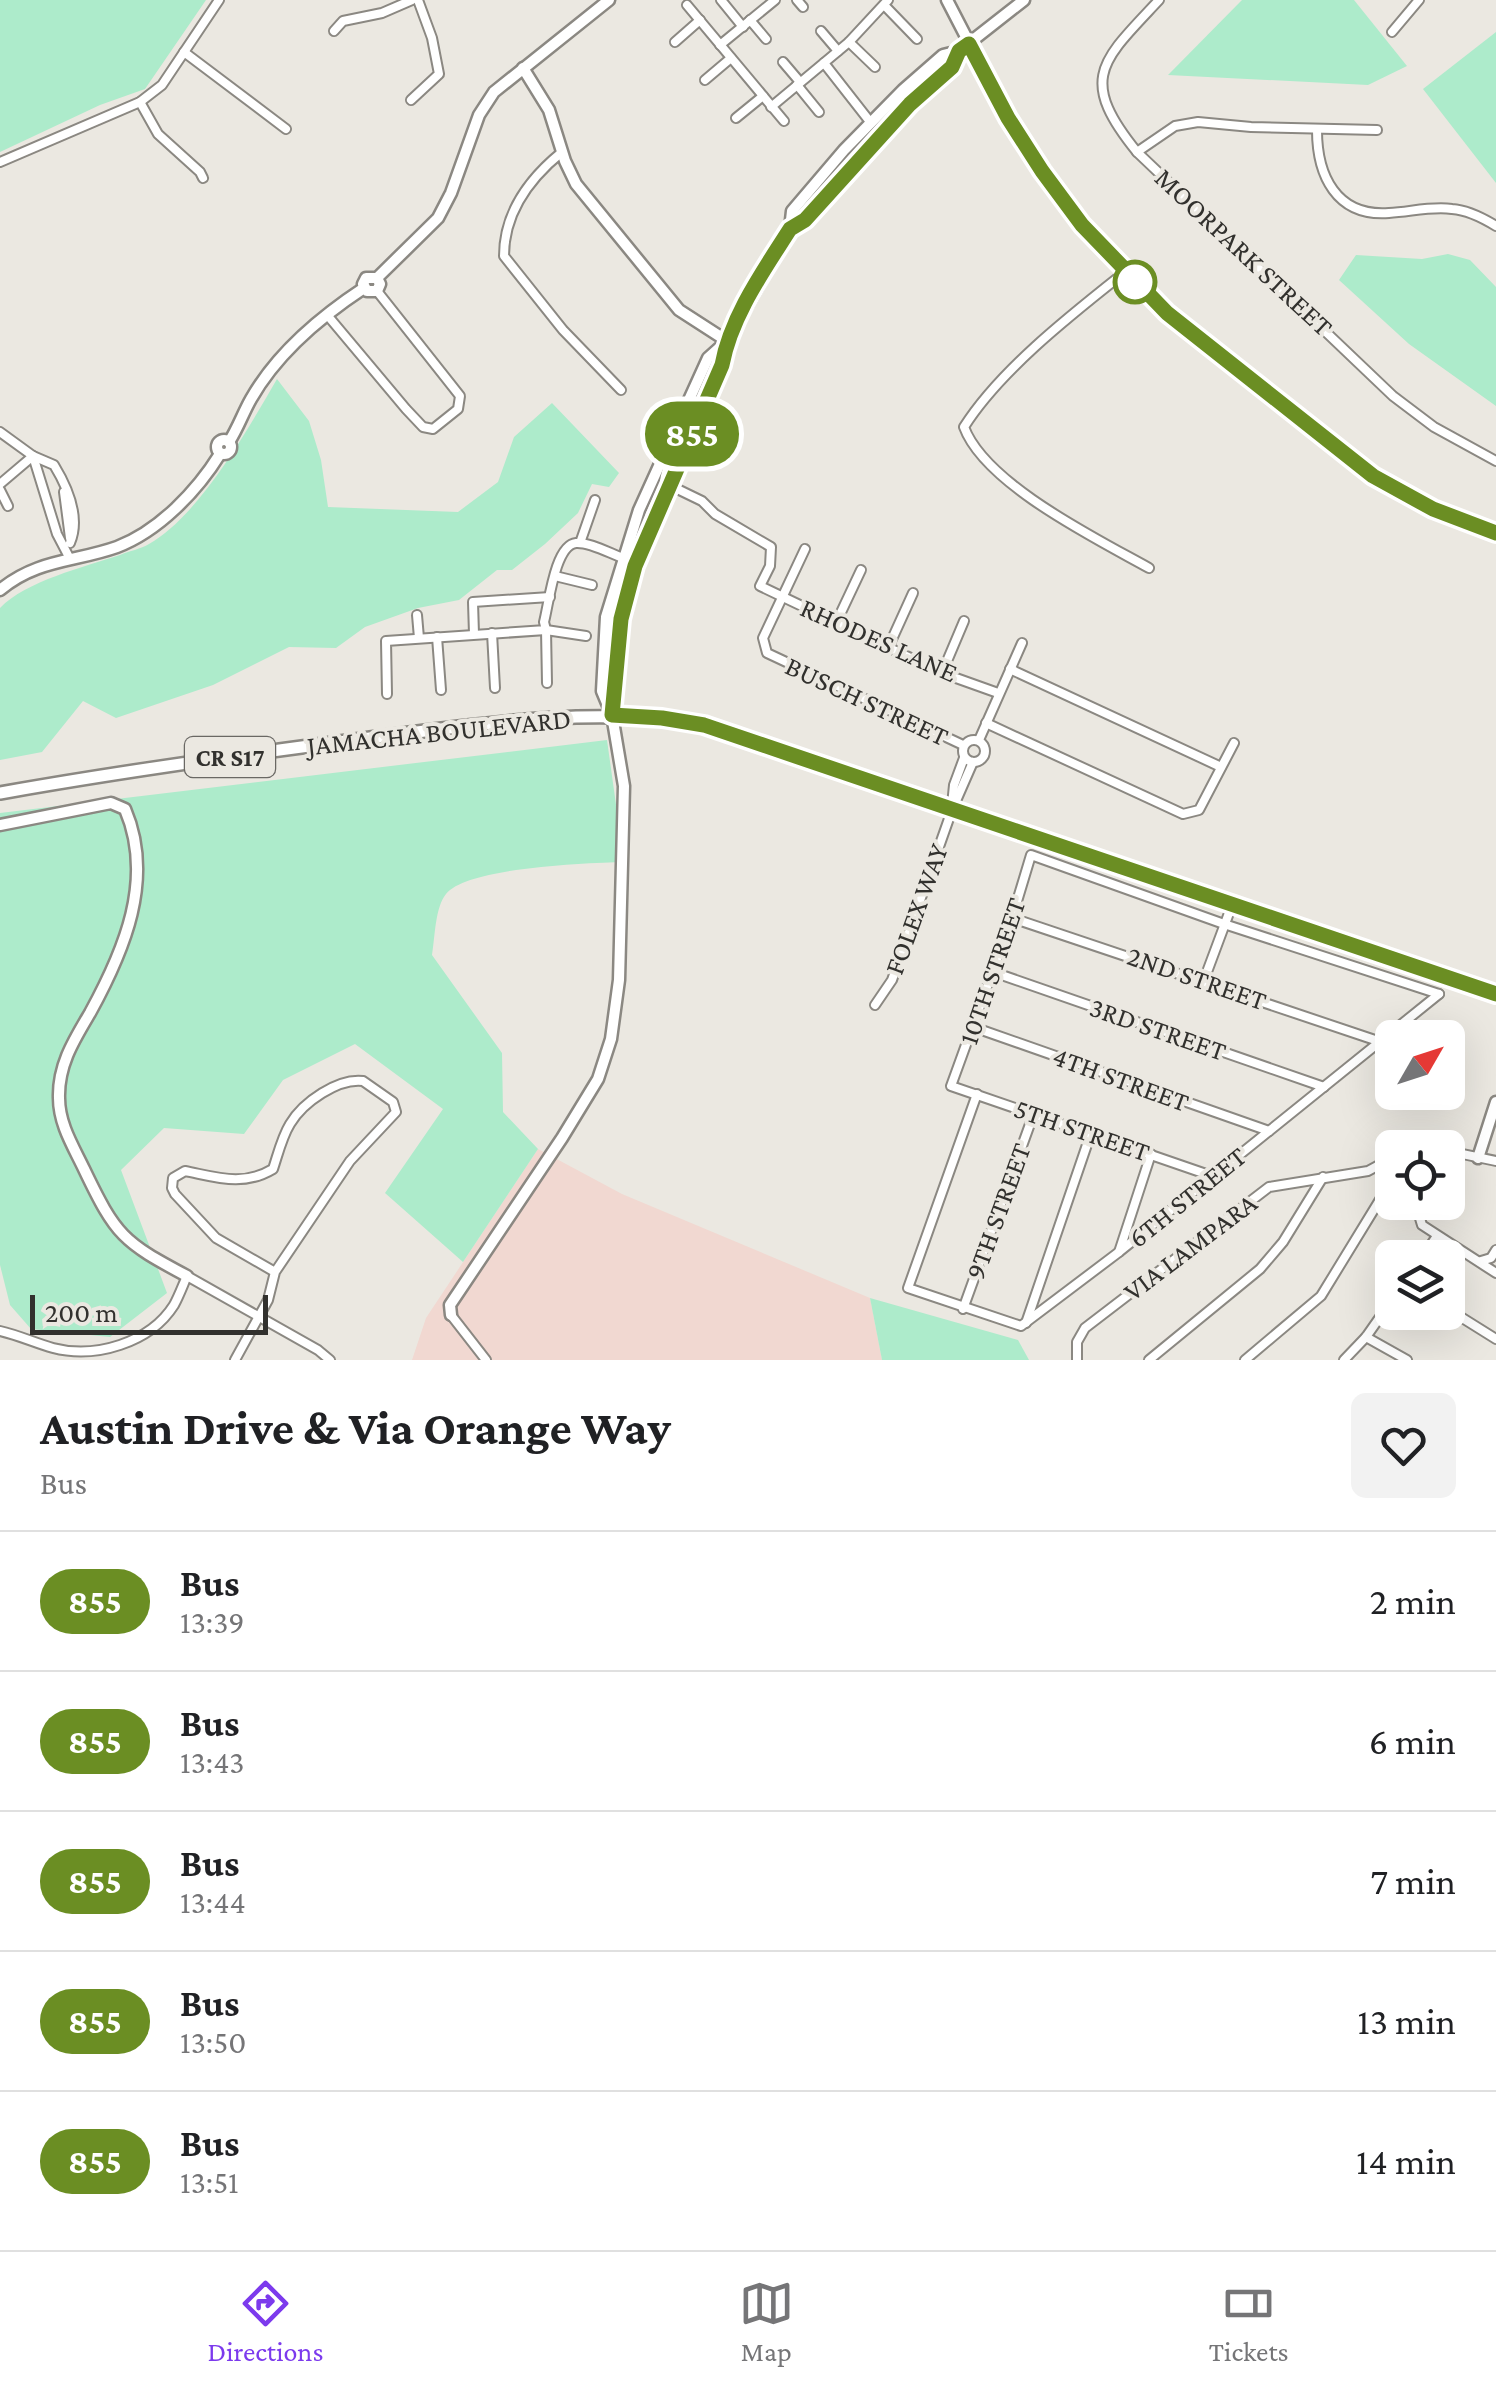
<!DOCTYPE html>
<style>
:root{--surface:#fff;--page:#f2f2f2;--text:#202124;--muted:#757577;--line:#e0e0e0;--accent:#7c3aed}
body{margin:0;font-family:"Crimson Pro",serif;background:var(--page);color:var(--text);height:100vh;display:flex;flex-direction:column;font-size:38px;white-space:nowrap}
*{box-sizing:border-box;margin:0}
p{font-size:32px;color:var(--muted)}
.icon{flex:none;width:55px;height:55px;fill:none;stroke:currentColor;stroke-width:2;stroke-linecap:round;stroke-linejoin:round}
.map{position:relative;height:1360px;overflow:hidden}
.drawer{display:flex;flex-direction:column;background:var(--surface);flex:1}
.drawer>*{flex:none}
.badge{padding:0 20px;border-radius:32px;font-size:35px;line-height:65px}
.needle{width:65px;rotate:51deg}
.buttons{position:absolute;left:1375px;top:1020px;display:grid;gap:20px}
.buttons a{display:grid;place-items:center;width:90px;height:90px;border-radius:15px;background:var(--surface);box-shadow:0 10px 40px #0002;font-size:50px}
.scale{position:absolute;left:30px;bottom:25px;width:238px;box-sizing:border-box;padding-left:10px;border:5px solid #32312e;border-top:0;font-size:28px;line-height:35px;white-space:nowrap;color:#32312e;-webkit-text-stroke:8px #ebe8e1;paint-order:stroke}
.map>.badge{position:absolute;translate:-50% -50%;box-shadow:0 0 0 5px #fff}
.round{display:grid;place-items:center;flex:none;width:105px;height:105px;border-radius:15px;background:var(--page)}
.head{display:flex;align-items:center;justify-content:space-between;height:170px;padding:0 40px}
h1{font-size:48px;font-weight:700;line-height:75px}
ul{padding:0;list-style:none}
li{display:flex;align-items:center;gap:30px;height:140px;padding:0 40px;border-top:2px solid var(--line)}
li div{flex:1}
li b{display:block;font-size:38px}
li em{font-style:normal}
li .badge{min-width:110px;font-weight:700;text-align:center}
.menu{display:flex;justify-content:space-around;align-items:center;height:140px;border-top:2px solid var(--line);background:var(--surface);font-size:28px;color:var(--muted)}
.menu a{display:grid;justify-items:center;gap:5px}
.menu .current{color:var(--accent)}
.map>svg:first-child{display:block}
</style>
<div class="map">
<svg width="1496" height="1360" viewBox="0 0 1496 1360">
<rect width="100%" height="100%" fill="#ebe8e1"/>
<polygon fill="#f1d8d1" points="538,1149 622,1194 870,1298 882,1360 412,1360 426,1318"/>
<g fill="#adebcb">
<polygon points="0,0 206,0 145,89 100,105 0,152"/>
<polygon points="1242,0 1354,0 1407,66 1368,85 1168,75"/>
<polygon points="1496,32 1496,183 1423,89"/>
<polygon points="1448,254 1470,260 1496,287 1496,406 1409,344 1339,280 1356,255 1422,259"/>
<path d="M277,379L309,421L321,460L328,507L458,512L498,482L514,437L552,403L619,473L609,487L592,484L578,513L545,544L512,570H497L459,600L418,608L365,627L336,648L289,647L213,685L116,718L83,701L42,752L0,760V608C26,581 84,567 120,555C129,551 141,549 149,544C200,515 248,429 277,379Z"/>
<path d="M607,740L624,862C589,863 468,867 446,894C435,907 435,938 432,955L502,1053L503,1112L538,1149L463,1262L385,1193L443,1109L355,1044L283,1080L244,1134L164,1128L121,1170L167,1293L110,1337L31,1329L10,1305L0,1265V813Z"/>
<polygon points="870,1298 1018,1340 1029,1360 882,1360"/>
</g>
<g fill="none" stroke-linecap="round" stroke-linejoin="round">
<g stroke="#8b8882" stroke-width="12">
<g id="street">
<polyline points="721,0 743,27"/>
<polyline points="797,0 803,7"/>
<path d="M1159,0C1102,61 1077,78 1137,152L1393,396L1434,427L1496,461"/>
<polyline points="687,5 784,121"/>
<polyline points="885,6 917,39"/>
<polyline points="750,20 766,39"/>
<polyline points="334,31 343,21 382,13 412,0"/>
<polyline points="821,31 838,51"/>
<polyline points="1392,32 1419,0"/>
<polyline points="675,42 700,20"/>
<polyline points="849,42 875,67"/>
<polyline points="720,45 775,0"/>
<polyline points="184,52 286,129"/>
<polyline points="783,62 800,82"/>
<polyline points="824,63 871,123"/>
<polyline points="705,80 731,58"/>
<polyline points="797,85 819,112"/>
<polyline points="411,100 439,74 432,38 418,0"/>
<polyline points="140,102 158,134 200,172 203,178"/>
<polyline points="771,107 849,42 888,0"/>
<polyline points="736,118 763,96"/>
<path d="M1317,130C1317,175 1336,217 1389,213C1410,212 1431,206 1452,209C1468,210 1483,218 1496,226"/>
<path d="M562,152C530,178 504,212 504,256L563,330L621,390"/>
<polyline points="1137,152 1175,126 1198,122 1251,127 1377,130"/>
<polyline points="0,162 140,102 162,85 219,0"/>
<path d="M1125,272C1072,314 1000,370 964,427C985,484 1097,539 1149,568"/>
<polyline points="328,316 406,409 423,427 433,429 458,409 460,396 377,291"/>
<path d="M0,432L33,456L54,465C68,488 81,517 70,543"/>
<polyline points="33,456 57,534 69,557"/>
<polyline points="0,484 33,456"/>
<polyline points="669,485 702,501 715,514 771,547 770,566 760,586 942,673 998,693"/>
<polyline points="0,490 8,506"/>
<polyline points="64,492 70,538"/>
<polyline points="580,543 595,500"/>
<polyline points="805,549 763,638 767,653 963,745"/>
<polyline points="555,576 592,585"/>
<polyline points="417,615 419,638"/>
<polyline points="836,623 861,570"/>
<polyline points="492,633 495,688"/>
<polyline points="474,634 473,602 550,597"/>
<polyline points="437,637 441,690"/>
<polyline points="888,648 913,593"/>
<polyline points="1010,669 1221,767"/>
<polyline points="942,673 964,621"/>
<polyline points="547,683 546,630 586,636"/>
<path d="M387,694L386,641L546,630L544,622C549,603 555,545 576,543C590,542 609,553 623,558"/>
<polyline points="986,723 1183,814 1199,810 1234,743"/>
<circle cx="974" cy="751" r="11"/>
<polyline points="979,740 1022,643"/>
<polyline points="952,805 954,785 964,758"/>
<polyline points="1012,918 1381,1042"/>
<polyline points="993,972 1324,1087"/>
<polyline points="1204,980 1232,905"/>
<polyline points="875,1005 892,980 952,810 973,762"/>
<polyline points="973,1027 1269,1131"/>
<polyline points="977,1094 908,1288 1021,1326 1119,1252 1439,994"/>
<polyline points="1419,1148 1436,1148"/>
<polyline points="1448,1151 1496,1161"/>
<polyline points="1448,1169 1457,1154"/>
<polyline points="1212,1176 951,1086 1012,918 1031,855 1224,924 1439,994"/>
<polyline points="1425,1202 1419,1215 1422,1225 1496,1273"/>
<polyline points="1119,1252 1151,1154"/>
<polyline points="1422,1258 1437,1236"/>
<polyline points="1481,1261 1491,1258 1496,1250"/>
<polyline points="963,1309 1034,1113"/>
<polyline points="1448,1309 1496,1339"/>
<polyline points="451,1315 486,1360"/>
<polyline points="1026,1323 1091,1133"/>
<path d="M0,1331C18,1335 35,1343 53,1348C95,1359 150,1343 174,1305C179,1296 183,1285 187,1276L318,1350L330,1360"/>
<polyline points="1366,1337 1407,1360"/>
<path d="M235,1360L268,1300L275,1272L350,1161L396,1112L393,1102L363,1081C338,1078 303,1102 290,1124C282,1137 278,1154 273,1169C243,1187 216,1177 185,1171L173,1178L172,1188L175,1194L216,1238L275,1272"/>
<polyline points="1077,1360 1077,1342 1085,1328 1269,1187 1368,1171 1392,1158"/>
<polyline points="1149,1360 1260,1269 1283,1242 1323,1177"/>
<polyline points="1245,1360 1321,1296 1392,1180"/>
<polyline points="1344,1360 1366,1337 1392,1300"/>
</g>
</g>
<g stroke="#8b8882" stroke-width="15">
<g id="secondary">
<polyline points="947,0 1008,118 1041,171 1082,225 1167,313 1373,476 1433,509 1496,533"/>
<polyline points="523,68 549,110 565,161 576,184 679,310 727,341"/>
<polyline points="790,229 805,220 910,104 953,67 959,51"/>
<polyline points="377,278 380,284 377,291 367,291 363,284 366,278 377,278 438,218 451,193 479,115 494,92 609,0"/>
<circle cx="224" cy="447" r="7"/>
<path d="M229,442C238,428 243,413 251,399C277,353 320,317 364,288"/>
<path d="M669,485L665,482C667,461 682,445 681,424"/>
<path d="M0,590C37,559 75,562 117,547C159,531 197,491 220,454"/>
<polyline points="612,709 621,619 635,566 722,365 727,341 790,229 792,211 844,150 903,90 943,55 959,51 1024,0"/>
<path d="M0,825L111,803L125,809C155,879 124,951 90,1013C74,1040 58,1065 59,1098C59,1124 73,1146 84,1169C116,1236 123,1242 187,1276"/>
<polyline points="1478,1158 1496,1102"/>
<polyline points="451,1315 450,1305 562,1138 598,1079 611,1039 619,980 624,786 612,715 602,691 606,617 639,510 708,358 727,341"/>
</g>
</g>
<g stroke="#8b8882" stroke-width="16">
<path id="primary" d="M0,793C123,771 246,754 370,738C480,724 594,706 704,725L1496,994"/>
</g>
<use href="#street" stroke="#fff" stroke-width="8"/>
<use href="#secondary" stroke="#fff" stroke-width="10"/>
<use href="#primary" stroke="#fff" stroke-width="11"/>
</g>
<g fill="none" stroke-linecap="round" stroke-linejoin="round">
<g stroke="#fff" stroke-width="22">
<path id="line" d="M1496,533L1433,509L1373,476L1167,313L1082,225L1042,171L1008,118L969,44L959,51L952,67L910,104L805,220L790,229C764,270 731,316 722,365L635,566L621,619L612,715L662,718L704,725L1496,994"/>
</g>
<use href="#line" stroke="#6b8e23" stroke-width="15"/>
</g>
<circle fill="#fff" stroke="#6b8e23" stroke-width="5" cx="1135" cy="282" r="20"/>
<g text-anchor="middle" dominant-baseline="central" stroke-width="8" stroke-linejoin="round" paint-order="stroke">
<rect fill="#ebe8e1" stroke="#6a6864" stroke-width="2.5" x="185" y="737" width="90" height="40" rx="8"/>
<g font-size="25" font-weight="bold" fill="#32312e">
<text x="230" y="757">CR S17</text>
</g>
<g font-size="28" fill="#32312e" stroke="#ebe8e1">
<text transform="translate(1244 252) rotate(43)">MOORPARK STREET</text>
<text transform="translate(879 640) rotate(24)">RHODES LANE</text>
<text transform="translate(867 701) rotate(25)">BUSCH STREET</text>
<text transform="translate(439 732) rotate(-6)">JAMACHA BOULEVARD</text>
<text transform="translate(916 909) rotate(-70)">FOLEX WAY</text>
<text transform="translate(992 971) rotate(-71)">10TH STREET</text>
<text transform="translate(1197 978) rotate(19)">2ND STREET</text>
<text transform="translate(1158 1029) rotate(19)">3RD STREET</text>
<text transform="translate(1121 1079) rotate(20)">4TH STREET</text>
<text transform="translate(1082 1130) rotate(19)">5TH STREET</text>
<text transform="translate(1187 1197) rotate(-39)">6TH STREET</text>
<text transform="translate(998 1211) rotate(-70)">9TH STREET</text>
<text transform="translate(1190 1247) rotate(-37)">VIA LAMPARA</text>
</g>
</g>
</svg>
<div class="buttons">
<a><svg class="needle" viewBox="-14 -14 28 28"><path d="M0-13l5 13h-10z" fill="#e53935"/><path d="M0 13l5-13h-10z" fill="#757577"/></svg></a>
<a><svg class="icon" aria-label="locate" viewBox="0 0 24 24"><circle cx="12" cy="12" r="6"/><path d="M12 2v4M12 18v4M2 12h4M18 12h4"/></svg></a>
<a><svg class="icon" aria-label="layers" viewBox="0 0 24 24"><path d="M12 4l9 5-9 5-9-5zM3 14l9 5 9-5"/></svg></a>
</div>
<div class="scale">200 m</div>
<b class="badge" style="left:692px;top:434px;background:#6b8e23;color:#fff">855</b>
</div>
<section class="drawer">
<div class="head"><div><h1>Austin Drive &amp; Via Orange Way</h1><p>Bus</p></div><a class="round"><svg class="icon" aria-label="heart" viewBox="0 0 24 24"><path d="M12 20l-8-8c-3-5 5-10 8-4 3-6 11-1 8 4z"/></svg></a></div>
<ul>
<li><span class="badge" style="background:#6b8e23;color:#fff">855</span><div><b>Bus</b><p>13:39</p></div><em>2 min</em></li>
<li><span class="badge" style="background:#6b8e23;color:#fff">855</span><div><b>Bus</b><p>13:43</p></div><em>6 min</em></li>
<li><span class="badge" style="background:#6b8e23;color:#fff">855</span><div><b>Bus</b><p>13:44</p></div><em>7 min</em></li>
<li><span class="badge" style="background:#6b8e23;color:#fff">855</span><div><b>Bus</b><p>13:50</p></div><em>13 min</em></li>
<li><span class="badge" style="background:#6b8e23;color:#fff">855</span><div><b>Bus</b><p>13:51</p></div><em>14 min</em></li>
</ul>
</section>
<nav class="menu">
<a class="current"><svg class="icon" aria-label="directions" viewBox="0 0 24 24"><path d="M12 3l9 9-9 9-9-9zM9 14v-3h6M13 9l2 2-2 2"/></svg>Directions</a>
<a><svg class="icon" aria-label="map" viewBox="0 0 24 24"><path d="M3 6l6-2 6 2 6-2v14l-6 2-6-2-6 2zM9 4v14M15 6v14"/></svg>Map</a>
<a><svg class="icon" aria-label="tickets" viewBox="0 0 24 24"><path d="M3 7h18v10H3zM15 7v10"/></svg>Tickets</a>
</nav>
